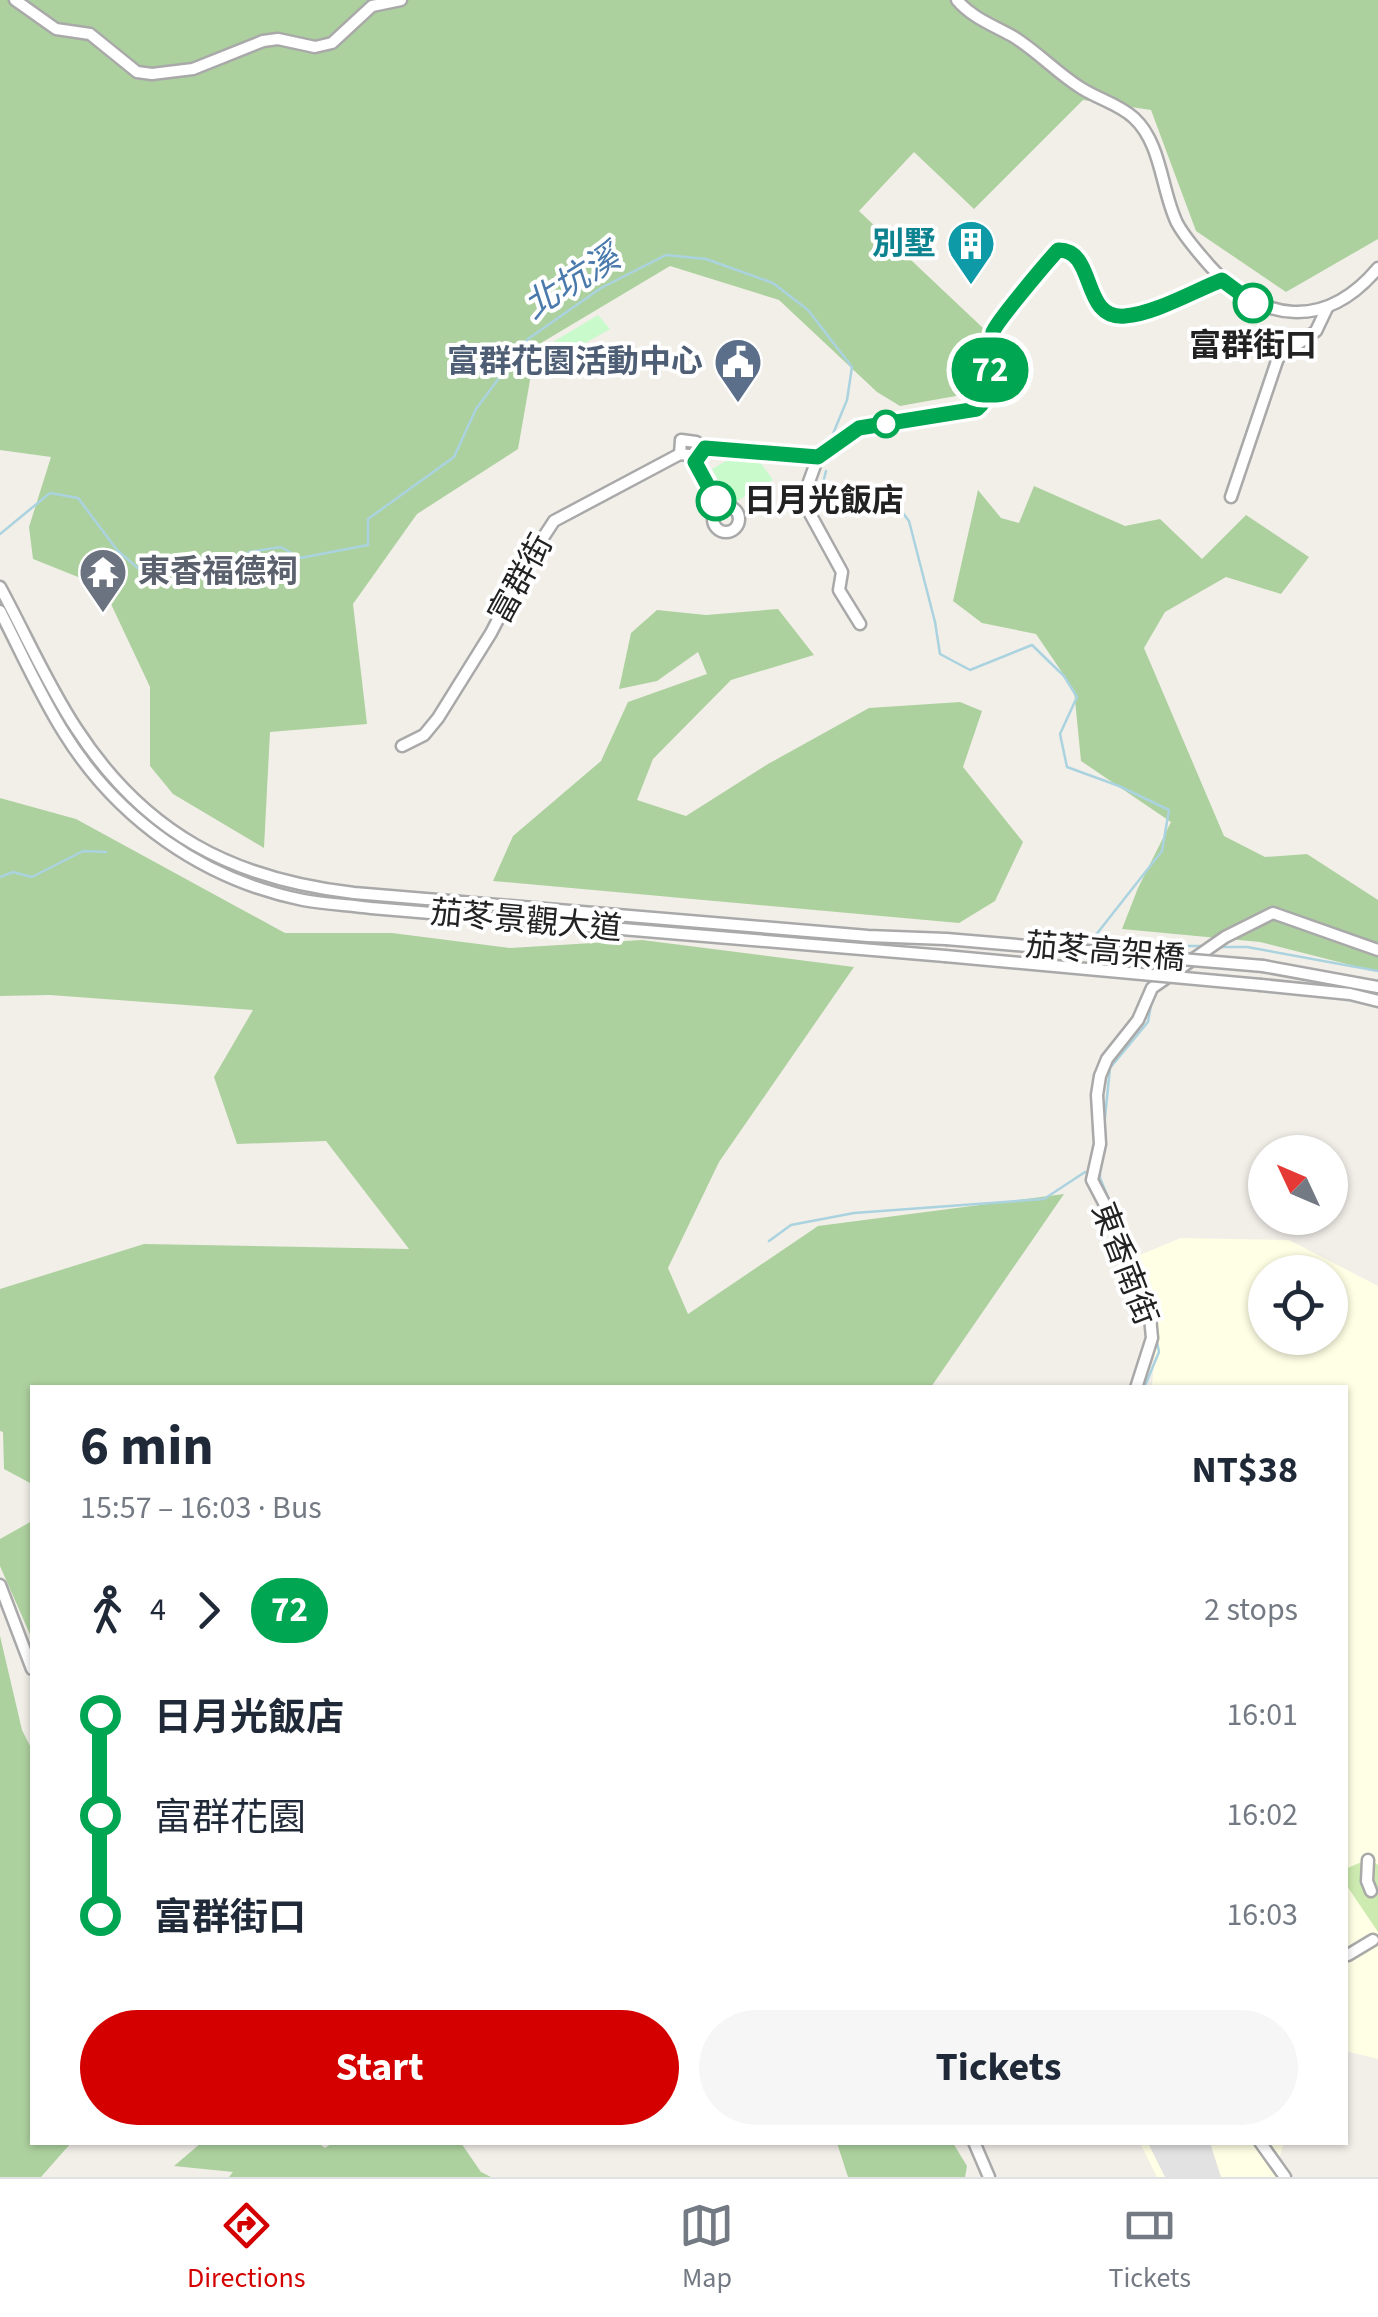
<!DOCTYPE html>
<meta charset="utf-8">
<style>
:root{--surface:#fff;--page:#f6f6f7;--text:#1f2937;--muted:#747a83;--line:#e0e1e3;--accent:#d40000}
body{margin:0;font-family:"Source Sans 3","Noto Sans TC",sans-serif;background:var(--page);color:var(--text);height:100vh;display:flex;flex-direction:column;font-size:38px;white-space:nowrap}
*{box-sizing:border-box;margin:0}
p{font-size:32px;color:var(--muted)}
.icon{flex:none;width:55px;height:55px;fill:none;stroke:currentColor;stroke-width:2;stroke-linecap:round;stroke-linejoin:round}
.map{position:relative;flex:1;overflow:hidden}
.drawer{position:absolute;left:30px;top:1385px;width:1318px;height:760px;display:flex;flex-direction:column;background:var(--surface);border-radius:0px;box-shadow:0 2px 8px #0004}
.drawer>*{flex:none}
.badge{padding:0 20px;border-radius:32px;font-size:35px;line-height:65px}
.needle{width:65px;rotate:314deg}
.tools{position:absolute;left:1248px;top:1135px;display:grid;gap:20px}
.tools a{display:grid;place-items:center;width:100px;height:100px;border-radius:50%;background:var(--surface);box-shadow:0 2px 8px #0004;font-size:50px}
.map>.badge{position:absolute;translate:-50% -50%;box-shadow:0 0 0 5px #fff}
.legs{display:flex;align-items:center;gap:15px;height:110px;padding:0 50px;font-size:32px}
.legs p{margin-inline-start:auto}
.headline{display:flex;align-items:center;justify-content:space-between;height:170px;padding:0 50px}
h1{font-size:55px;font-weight:700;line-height:75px}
.cta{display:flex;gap:20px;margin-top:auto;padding:20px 50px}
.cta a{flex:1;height:115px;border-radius:60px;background:var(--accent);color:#fff;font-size:40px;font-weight:700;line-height:115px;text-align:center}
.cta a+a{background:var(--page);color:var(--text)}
ul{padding:0 50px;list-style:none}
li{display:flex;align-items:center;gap:35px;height:100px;font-size:38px}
li i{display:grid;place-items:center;width:15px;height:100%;margin:0 12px;background:currentColor}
li i::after{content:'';width:25px;height:25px;margin:-12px;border:8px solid;border-radius:50%;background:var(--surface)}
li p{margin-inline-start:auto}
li:first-child i{background:linear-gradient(#0000 50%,currentColor 0)}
li:last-child i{background:linear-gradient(currentColor 50%,#0000 0)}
.menu{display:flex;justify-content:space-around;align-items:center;height:140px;border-top:2px solid var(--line);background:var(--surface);font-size:28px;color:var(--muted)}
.menu a{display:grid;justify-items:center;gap:5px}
.menu .active{color:var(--accent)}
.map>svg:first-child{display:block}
</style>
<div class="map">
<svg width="1378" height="2177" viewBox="0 0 1378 2177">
<rect width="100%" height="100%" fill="#f2efe9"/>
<g fill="#ffffe5" fill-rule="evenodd">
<path d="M1181,1238L1289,1240L1378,1286V2059L1345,2051V1388L1152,1387L1156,1337L1153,1305L1137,1256ZM1265,1272H1330V1338H1265Z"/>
<polygon points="1140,2143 1284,2143 1279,2158 1291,2177 1157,2177"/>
</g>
<polygon fill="#cdebb0" points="1369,1859 1378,1865 1378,1932 1345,1883 1345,1869"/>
<g fill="#add19e">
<polygon points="0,0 1378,0 1378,239 1286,292 1196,231 1151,110 1083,100 974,209 914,152 859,211 983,328 975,376 967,394 900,406 877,392 779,300 670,266 536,346 518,449 417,514 353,604 367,724 270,732 264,848 173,794 150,766 150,687 103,587 33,559 29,527 51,457 0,450"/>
<polygon points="1034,486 1125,526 1160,519 1202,559 1246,515 1309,557 1281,594 1226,577 1165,612 1144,648 1224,836 1265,857 1307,854 1378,900 1378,972 1260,942 1122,929 1138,888 1171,822 1081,761 1074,690 1036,634 982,623 953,601 978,490 1001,518 1019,523"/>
<polygon points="778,609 814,655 731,680 653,759 637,800 686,816 768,764 869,708 960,702 982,711 963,767 1023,842 995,901 959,923 493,881 513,836 601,761 628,702 707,674 698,652 657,681 619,689 631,633 657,610 706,615"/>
<polygon points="0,798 76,819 285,933 392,933 510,948 642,940 854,967 719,1162 668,1268 688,1314 818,1226 1064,1194 931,1387 32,1388 32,1484 4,1469 3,1432 0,1431 0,1289 144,1244 409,1249 326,1141 237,1144 214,1077 253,1010 50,995 0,996"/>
<polygon points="32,1521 32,1639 0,1566 0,1539"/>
<polygon points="0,1636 22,1730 32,1750 32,2142 71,2143 41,2177 0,2177"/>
<polygon points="316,2142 325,2148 334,2142 461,2143 481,2172 491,2177 229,2177 233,2172 174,2166 201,2143"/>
<polygon points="837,2143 953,2143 967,2166 965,2177 848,2177"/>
</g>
<g fill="#c8facc">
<polygon points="598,315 610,329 543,367 548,345"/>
<polygon points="731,458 760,462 773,480 732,504 712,469"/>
</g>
<polygon fill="#e2e2e2" points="1148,2143 1210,2143 1221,2177 1165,2177"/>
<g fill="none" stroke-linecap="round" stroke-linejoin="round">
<g stroke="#aad3df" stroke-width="2.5">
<polyline points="826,471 819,499 836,511 895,503 909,521 935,622 940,654 970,670 1032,645 1064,676 1077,697 1060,734 1067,767 1119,786 1169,810 1162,851 1095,936 1161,946 1201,946"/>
<polyline points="0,534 50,493 78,498 117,550 147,576 191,573 235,563 249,552 281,547 300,558 368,545 368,519 454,457 476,409 528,339 601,288 666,255 706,259 773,283 808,310 852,367 847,400 828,446"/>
<polyline points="0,877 13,872 32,877 83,851 106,852"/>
<polyline points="1222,947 1247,947 1378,971"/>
<polyline points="1104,1127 1110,1068 1148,1022 1152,999"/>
<polyline points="1100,1165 1100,1178 1115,1214"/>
<polyline points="769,1241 791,1225 854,1213 1044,1199 1085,1172"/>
<polyline points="1133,1264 1142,1289"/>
<polyline points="1144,1388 1159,1352 1157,1342"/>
</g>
<g stroke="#a9a9a9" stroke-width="15">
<g id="minor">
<polyline points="15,0 56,29 90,34 137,72 152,74 193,69 263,41 278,39 315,47 332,43 372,6 401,0"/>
<path d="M957,0C972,18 995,26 1014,37C1038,52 1057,73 1081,88C1098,99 1119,104 1134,118C1162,144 1161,190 1177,223C1185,238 1198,252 1209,265C1261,323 1325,331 1378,268"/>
<path d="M680,454L696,456L705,449L714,447L818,457L859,428L977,409L987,395L993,333L1000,318L1058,250H1066C1084,261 1085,279 1093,297C1113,339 1192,291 1222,279"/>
<polyline points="696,456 697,467 719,507"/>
<polyline points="818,457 806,490 808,510 842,572 839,590 860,624"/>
<polyline points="1231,497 1278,358 1316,331 1327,308"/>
<circle cx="726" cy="519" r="13"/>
<path d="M0,587C25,633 47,684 76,728C144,833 232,879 354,893L868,936L946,939"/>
<path d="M0,611C21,652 40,695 64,733C118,820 204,880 303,900C325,904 349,905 371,908L945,956"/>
<polyline points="402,746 424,735 438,718 491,633 531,556 554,521 680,454 681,440 696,442 705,449"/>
<polyline points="1263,966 1378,987"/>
<polyline points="1261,985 1350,994 1378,1001"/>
<polyline points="1136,1388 1152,1338 1150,1317 1135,1286 1115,1224 1092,1180 1100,1144 1097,1095 1100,1076 1107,1059 1138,1020 1152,988 1225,937 1273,913 1378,950"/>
<polyline points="0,1585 32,1669"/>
<polyline points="1368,1860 1367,1881 1371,1891"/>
<polyline points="1348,1955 1373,1940"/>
<polyline points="974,2142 989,2177"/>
<polyline points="1260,2142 1285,2177"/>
</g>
</g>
<use href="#minor" stroke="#fff" stroke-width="10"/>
<g stroke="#a9a9a9" stroke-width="15" stroke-linecap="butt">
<g id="minor-bridge">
<polyline points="946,939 1263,966"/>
<polyline points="945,956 1261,985"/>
</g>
</g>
<use href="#minor-bridge" stroke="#fff" stroke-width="10"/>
</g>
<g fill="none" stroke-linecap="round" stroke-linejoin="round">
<g stroke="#fff" stroke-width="22">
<path id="line-1" d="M716,501L695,462L705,448L818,457L859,428L977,409C998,392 986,356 993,332C996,322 1048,261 1058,250C1097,249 1080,320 1125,316C1154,314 1194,291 1222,280L1253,303"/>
</g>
<use href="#line-1" stroke="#00a651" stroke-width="15"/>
</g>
<defs>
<g id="building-pin" transform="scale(2.5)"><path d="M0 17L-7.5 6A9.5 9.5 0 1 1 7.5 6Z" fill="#0f9aa8" stroke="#fff"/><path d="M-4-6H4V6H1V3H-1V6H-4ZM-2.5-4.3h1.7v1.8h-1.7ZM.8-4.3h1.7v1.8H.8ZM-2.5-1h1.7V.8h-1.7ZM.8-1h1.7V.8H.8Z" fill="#fff"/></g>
<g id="civic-pin" transform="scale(2.5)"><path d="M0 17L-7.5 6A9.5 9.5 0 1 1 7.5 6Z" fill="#5c6f8a" stroke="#fff"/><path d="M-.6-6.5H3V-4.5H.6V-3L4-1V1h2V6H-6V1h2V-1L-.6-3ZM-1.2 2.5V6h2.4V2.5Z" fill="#fff"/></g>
<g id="temple-pin" transform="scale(2.5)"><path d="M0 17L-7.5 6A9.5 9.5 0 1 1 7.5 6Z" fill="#6b7280" stroke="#fff"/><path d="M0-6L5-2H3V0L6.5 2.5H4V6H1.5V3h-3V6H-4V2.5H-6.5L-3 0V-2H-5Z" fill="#fff"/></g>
</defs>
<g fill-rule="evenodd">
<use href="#building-pin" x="971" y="244"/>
<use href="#civic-pin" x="738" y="362"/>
<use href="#temple-pin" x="103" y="572"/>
</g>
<g fill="#fff" stroke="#00a651" stroke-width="5">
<circle cx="1253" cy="303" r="18"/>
<circle cx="886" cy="424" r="12"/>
<circle cx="716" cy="501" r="18"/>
</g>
<g text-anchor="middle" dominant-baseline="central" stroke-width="8" stroke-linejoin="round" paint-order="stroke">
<g font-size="32" font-weight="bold" fill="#0d838f" stroke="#fff" text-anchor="end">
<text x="936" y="244">別墅</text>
</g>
<g font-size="32" font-weight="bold" fill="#222" stroke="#fff">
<text x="1253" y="346">富群街口</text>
<text x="744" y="501" text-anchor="start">日月光飯店</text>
</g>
<g font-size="32" font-weight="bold" fill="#4e5e75" stroke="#fff" text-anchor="end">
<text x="703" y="362">富群花園活動中心</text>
</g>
<g font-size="32" font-weight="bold" fill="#5b616d" stroke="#fff" text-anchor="start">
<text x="138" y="572">東香福德祠</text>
</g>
<g font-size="32" fill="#222" stroke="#fff">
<text transform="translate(521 579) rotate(-61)">富群街</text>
<text transform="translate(526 921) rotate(5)">茄苳景觀大道</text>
<text transform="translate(1105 952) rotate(5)">茄苳高架橋</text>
<text transform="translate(1124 1264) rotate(69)">東香南街</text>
</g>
<g font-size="35" font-style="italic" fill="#4a7aab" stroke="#fff">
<text transform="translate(572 282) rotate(-32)">北坑溪</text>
</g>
</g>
</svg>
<div class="tools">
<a><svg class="needle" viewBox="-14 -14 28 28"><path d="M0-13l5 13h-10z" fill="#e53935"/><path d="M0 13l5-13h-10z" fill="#747a83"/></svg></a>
<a><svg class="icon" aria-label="locate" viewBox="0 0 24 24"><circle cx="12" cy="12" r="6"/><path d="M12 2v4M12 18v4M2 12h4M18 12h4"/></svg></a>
</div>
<b class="badge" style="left:990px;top:370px;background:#00a651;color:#fff">72</b>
<section class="drawer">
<div class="headline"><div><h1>6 min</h1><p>15:57 – 16:03 · Bus</p></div><b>NT$38</b></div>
<div class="legs"><svg class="icon" aria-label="walk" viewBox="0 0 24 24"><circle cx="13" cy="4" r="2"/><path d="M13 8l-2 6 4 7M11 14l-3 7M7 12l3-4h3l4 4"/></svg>4<svg class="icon" aria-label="forward" viewBox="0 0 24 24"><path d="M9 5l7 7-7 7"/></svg><b class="badge" style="background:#00a651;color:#fff">72</b><p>2 stops</p></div>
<ul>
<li><i style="color:#00a651"></i><b>日月光飯店</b><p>16:01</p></li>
<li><i style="color:#00a651"></i><span>富群花園</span><p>16:02</p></li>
<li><i style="color:#00a651"></i><b>富群街口</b><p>16:03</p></li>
</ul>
<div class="cta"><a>Start</a><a>Tickets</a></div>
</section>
</div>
<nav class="menu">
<a class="active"><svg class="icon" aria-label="directions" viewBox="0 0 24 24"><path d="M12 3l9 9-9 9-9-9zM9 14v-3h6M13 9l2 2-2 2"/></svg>Directions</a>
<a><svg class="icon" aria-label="map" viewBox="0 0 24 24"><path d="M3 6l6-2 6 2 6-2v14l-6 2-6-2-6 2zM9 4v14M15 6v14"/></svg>Map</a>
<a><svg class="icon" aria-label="tickets" viewBox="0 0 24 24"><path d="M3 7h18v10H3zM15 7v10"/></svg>Tickets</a>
</nav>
